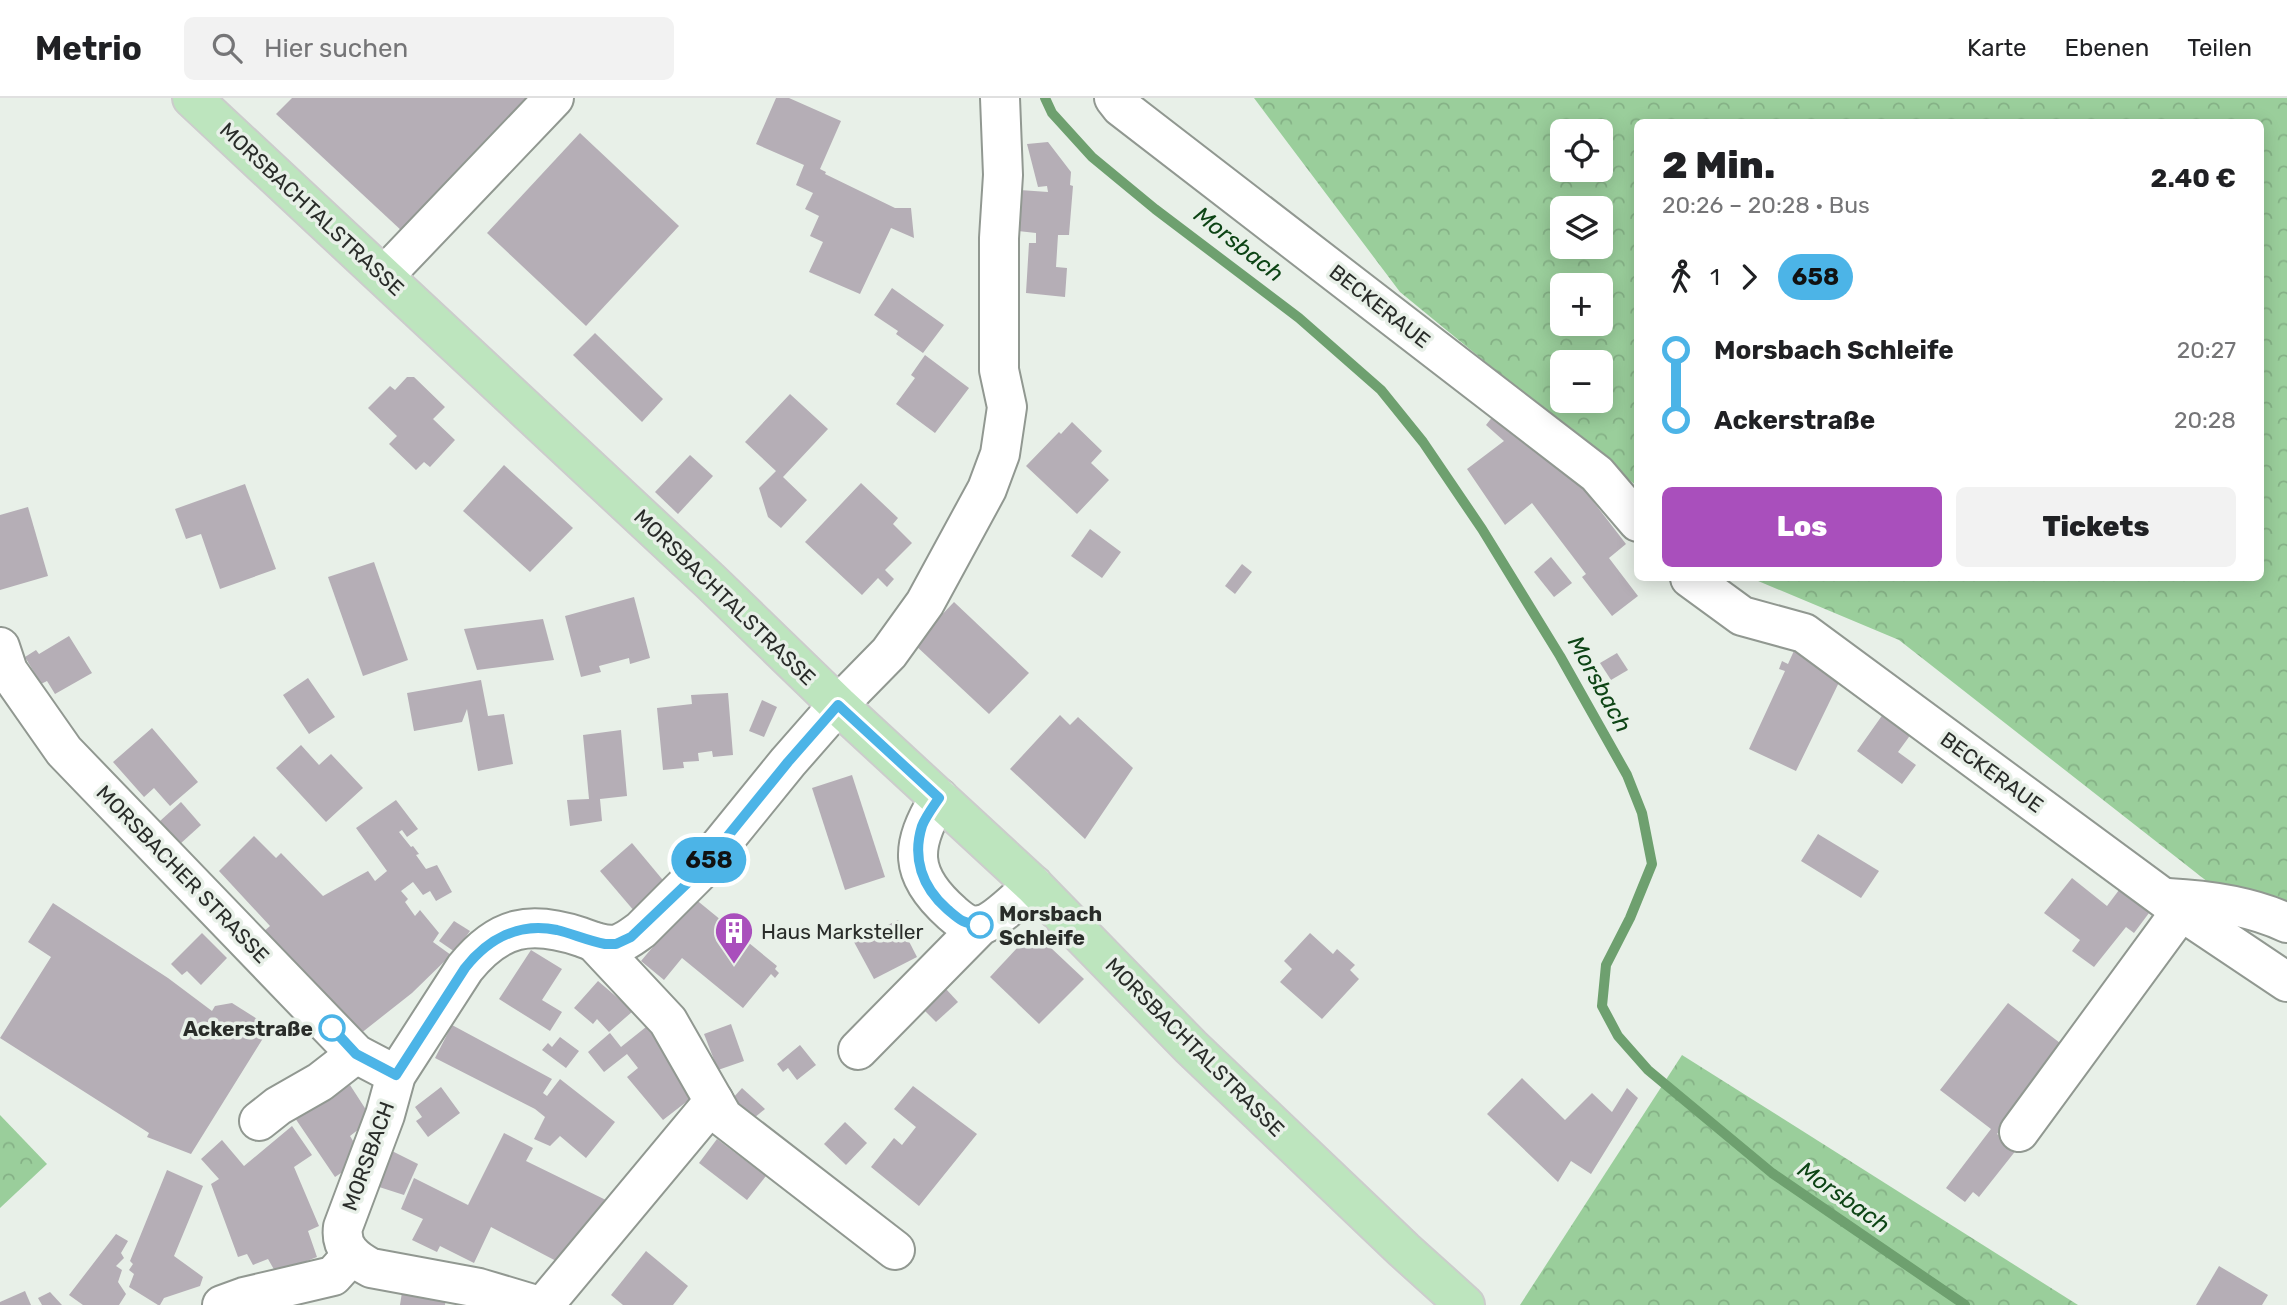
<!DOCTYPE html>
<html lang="de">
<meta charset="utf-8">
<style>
:root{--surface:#fff;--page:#f2f2f2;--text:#202124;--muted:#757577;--line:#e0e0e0;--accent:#a94fbc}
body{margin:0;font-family:Rubik,sans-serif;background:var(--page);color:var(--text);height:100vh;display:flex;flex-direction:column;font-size:26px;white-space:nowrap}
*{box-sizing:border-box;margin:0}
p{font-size:23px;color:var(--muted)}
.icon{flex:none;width:38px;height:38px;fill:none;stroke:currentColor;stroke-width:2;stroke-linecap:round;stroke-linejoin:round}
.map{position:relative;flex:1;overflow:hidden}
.panel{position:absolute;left:1634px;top:21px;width:630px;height:462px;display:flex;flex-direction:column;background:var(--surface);border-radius:10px;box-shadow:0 4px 18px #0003}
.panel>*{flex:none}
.badge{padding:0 14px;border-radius:23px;font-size:24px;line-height:46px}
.fabs{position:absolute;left:1550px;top:21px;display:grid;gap:14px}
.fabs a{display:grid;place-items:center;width:63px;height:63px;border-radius:10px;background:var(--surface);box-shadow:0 4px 18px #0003;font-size:35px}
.map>.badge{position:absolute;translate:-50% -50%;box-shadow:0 0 0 4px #fff}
.legs{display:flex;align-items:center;gap:10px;height:77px;padding:0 28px;font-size:23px}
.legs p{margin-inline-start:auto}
.headline{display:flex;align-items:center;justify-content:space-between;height:119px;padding:0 28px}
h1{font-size:38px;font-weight:800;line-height:52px}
.primary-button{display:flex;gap:14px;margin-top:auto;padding:14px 28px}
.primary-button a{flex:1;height:80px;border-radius:10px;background:var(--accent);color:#fff;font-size:28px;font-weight:800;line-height:80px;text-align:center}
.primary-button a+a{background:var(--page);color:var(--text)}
ul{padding:0 28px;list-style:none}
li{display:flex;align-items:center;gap:24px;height:70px;font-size:26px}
li i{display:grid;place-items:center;width:10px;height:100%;margin:0 9px;background:currentColor}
li i::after{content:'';width:18px;height:18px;margin:-9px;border:5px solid;border-radius:50%;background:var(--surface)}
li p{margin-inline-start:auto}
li:first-child i{background:linear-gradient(#0000 50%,currentColor 0)}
li:last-child i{background:linear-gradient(currentColor 50%,#0000 0)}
header{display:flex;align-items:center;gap:42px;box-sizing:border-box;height:98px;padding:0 35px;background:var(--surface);border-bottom:2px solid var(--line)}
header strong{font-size:33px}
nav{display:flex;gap:38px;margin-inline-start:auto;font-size:24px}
.search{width:490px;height:63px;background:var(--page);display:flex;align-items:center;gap:18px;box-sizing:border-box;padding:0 24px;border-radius:10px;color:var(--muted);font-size:26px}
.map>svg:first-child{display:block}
</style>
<header>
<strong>Metrio</strong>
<div class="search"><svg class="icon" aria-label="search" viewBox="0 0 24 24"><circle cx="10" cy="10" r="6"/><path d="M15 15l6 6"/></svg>Hier suchen</div>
<nav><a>Karte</a><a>Ebenen</a><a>Teilen</a></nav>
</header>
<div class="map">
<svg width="2287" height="1207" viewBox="0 0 2287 1207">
<defs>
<pattern id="forest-crowns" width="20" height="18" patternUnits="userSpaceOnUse" patternTransform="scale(1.75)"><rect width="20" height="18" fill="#9ace9b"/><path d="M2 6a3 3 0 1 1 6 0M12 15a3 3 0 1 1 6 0" fill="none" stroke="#85b186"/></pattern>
</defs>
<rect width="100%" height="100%" fill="#e8f0e8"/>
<g fill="url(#forest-crowns)" fill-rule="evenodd">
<path d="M1254,0H2287V846L1899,542L1751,480H2261V24H1638V389L1400,194ZM1563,33H1601V72H1563ZM1563,110H1601V149H1563ZM1563,187H1601V226H1563ZM1563,264H1601V303H1563Z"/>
<polygon points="1682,957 2078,1207 1520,1207"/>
<polygon points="0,1017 47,1066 0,1110"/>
</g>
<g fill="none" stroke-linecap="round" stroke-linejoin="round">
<polyline stroke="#6ea06f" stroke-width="10" points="1045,0 1052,15 1092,59 1155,111 1299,220 1381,292 1423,344 1482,431 1560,558 1627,677 1642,715 1652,766 1630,820 1606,867 1602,908 1618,938 1648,972 1772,1075 1965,1207"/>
</g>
<g fill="#b5aeb6">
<polygon points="292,0 527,0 403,134 276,16"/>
<polygon points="776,0 789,0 841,23 820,71 826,74 825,76 895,110 911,110 914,140 891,130 860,196 809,174 823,144 810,138 819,118 805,111 813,95 796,87 804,67 756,46"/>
<polygon points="580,35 679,128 586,228 487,135"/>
<polygon points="1048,44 1071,74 1070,87 1073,88 1069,137 1058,137 1056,169 1067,170 1065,199 1026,195 1029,145 1036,145 1036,135 1018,133 1020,92 1048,94 1047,88 1038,89 1027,46"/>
<polygon points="892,190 944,227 923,255 896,236 898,233 874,217"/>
<polygon points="595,235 663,301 642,324 573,257"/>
<polygon points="925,257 969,290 935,335 896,306 915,280 911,277"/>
<polygon points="407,279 414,279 445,309 433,321 455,342 430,369 424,364 416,372 389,346 397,338 368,310 390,288 395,292"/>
<polygon points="790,296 828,331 783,379 807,402 781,430 768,419 759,390 776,373 745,344"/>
<polygon points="1497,313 1562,363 1626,446 1609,460 1638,498 1612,518 1582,479 1586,476 1532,405 1505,427 1467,371 1504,343 1486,327"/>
<polygon points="1072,324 1102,353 1091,365 1109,382 1077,416 1026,368 1059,334 1061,336"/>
<polygon points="690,357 713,378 678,416 655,394"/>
<polygon points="504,367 573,430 530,474 463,413"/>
<polygon points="861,385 898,420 893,426 912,445 885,472 894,481 887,489 878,480 862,497 805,444"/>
<polygon points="245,386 276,471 220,491 201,436 186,441 175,411"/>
<polygon points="28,409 48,478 0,492 0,417"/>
<polygon points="1090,431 1121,454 1102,480 1071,458"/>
<polygon points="1551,459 1572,485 1554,499 1534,474"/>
<polygon points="374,464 408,562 363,578 328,479"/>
<polygon points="1242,466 1252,474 1235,496 1225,488"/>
<polygon points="634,499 650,560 630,566 629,560 599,568 601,574 581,579 565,518"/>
<polygon points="954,504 1029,575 989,616 914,546"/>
<polygon points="543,521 554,562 477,572 464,531"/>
<polygon points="69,538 92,575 55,596 47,583 41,586 25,559 36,552 39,556"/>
<polygon points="1797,546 1845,572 1796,673 1749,651 1785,573 1779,571 1782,563 1788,566"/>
<polygon points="1617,555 1628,572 1611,582 1600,565"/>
<polygon points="308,580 335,619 309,636 283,597"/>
<polygon points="481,582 488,618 504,616 513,666 478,673 467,611 462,624 414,633 407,595"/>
<polygon points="728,595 733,657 713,659 712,653 698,655 699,663 683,664 684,670 663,672 657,610 692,606 691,597"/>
<polygon points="762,602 777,609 764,639 749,633"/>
<polygon points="1886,612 1914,632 1898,654 1916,667 1902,686 1857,653"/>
<polygon points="1060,617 1070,627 1078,619 1133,670 1085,741 1010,671"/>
<polygon points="152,630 198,684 170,708 154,690 144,699 113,664"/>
<polygon points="621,632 627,698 600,701 602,723 570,728 567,702 589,701 583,637"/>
<polygon points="301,647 319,667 331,656 363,690 326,724 276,670"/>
<polygon points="852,677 885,779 845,792 812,690"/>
<polygon points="396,702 418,731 407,739 402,732 399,734 411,749 413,748 419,756 416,757 426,771 437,767 452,794 436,803 430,793 423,797 413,784 401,793 408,801 405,804 415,818 420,812 439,835 433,844 451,857 412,895 360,936 262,835 270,828 219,773 254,738 276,760 281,755 323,798 368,773 375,783 387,773 356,730"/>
<polygon points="181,704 201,727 180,746 160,723"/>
<polygon points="1818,736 1879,773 1861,800 1801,763"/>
<polygon points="632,745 667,787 635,814 600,773"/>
<polygon points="2072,780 2107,808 2119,792 2149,815 2134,835 2126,829 2094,869 2072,853 2080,842 2044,815"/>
<polygon points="694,800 777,868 775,871 779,875 775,880 771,876 743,910 682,860 664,882 641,863"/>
<polygon points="53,805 168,880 212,913 215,908 232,905 270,929 191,1056 147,1039 149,1035 0,940 51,859 28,844"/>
<polygon points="898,822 917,859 874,881 854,844"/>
<polygon points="454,823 470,833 455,854 439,843"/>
<polygon points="1033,833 1084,881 1039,926 990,879"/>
<polygon points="202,835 227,860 201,887 187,873 182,877 171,866"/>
<polygon points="1310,835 1333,856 1337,851 1355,867 1350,872 1359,881 1322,921 1280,884 1292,871 1284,863"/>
<polygon points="531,852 562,871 542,902 562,914 550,933 499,901"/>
<polygon points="598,883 633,913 609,934 597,921 593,926 574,910"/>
<polygon points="946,891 958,904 936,924 924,912"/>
<polygon points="2008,905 2064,948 1997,1036 2017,1051 1979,1099 1973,1094 1965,1104 1946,1090 1991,1031 1940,992"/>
<polygon points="731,926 744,963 718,972 704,936"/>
<polygon points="452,927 552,981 543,995 547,998 560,981 615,1024 586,1060 560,1038 550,1048 534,1041 545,1019 535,1011 435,960"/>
<polygon points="646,929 699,994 663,1022 627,979 638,970 627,956 604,974 588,954 610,935 621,949"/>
<polygon points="560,939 579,953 566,970 542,952 548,945 552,949"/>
<polygon points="800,947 816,967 797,982 788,970 783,974 777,966"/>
<polygon points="1522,980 1565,1022 1592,995 1612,1014 1627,990 1638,1000 1591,1076 1571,1063 1558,1084 1487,1016"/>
<polygon points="350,987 372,1021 350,1038 358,1051 347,1071 335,1079 295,1020"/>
<polygon points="913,988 977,1036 919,1108 871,1069 894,1040 902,1047 916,1029 894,1011"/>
<polygon points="441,989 460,1015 428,1039 416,1023 422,1019 415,1009"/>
<polygon points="742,990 765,1011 754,1020 733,1000"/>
<polygon points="845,1024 867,1045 846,1067 824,1046"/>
<polygon points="292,1028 312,1057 294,1069 319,1128 308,1133 317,1159 276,1175 268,1161 253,1167 247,1156 238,1159 211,1086 219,1081 201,1061 222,1042 244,1068"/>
<polygon points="504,1035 533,1050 526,1063 610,1104 560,1165 491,1129 474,1165 440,1148 437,1154 412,1142 423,1121 401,1111 414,1080 468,1107"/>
<polygon points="717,1041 766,1078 747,1102 699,1065"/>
<polygon points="392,1053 418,1066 404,1097 376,1088"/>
<polygon points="167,1072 203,1088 174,1158 203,1179 200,1188 164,1200 160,1207 158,1207 129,1189 134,1176 129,1172 133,1166 130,1163"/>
<polygon points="116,1136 128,1143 121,1155 124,1160 116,1168 122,1172 118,1184 126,1196 119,1207 83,1207 69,1197"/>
<polygon points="646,1153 688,1188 673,1207 623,1207 611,1197"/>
<polygon points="2219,1168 2268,1197 2262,1207 2196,1207"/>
<polygon points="25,1193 31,1207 0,1207 0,1204"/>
<polygon points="50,1194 62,1207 42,1207 38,1200"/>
<polygon points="402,1194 446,1200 445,1207 400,1207"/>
</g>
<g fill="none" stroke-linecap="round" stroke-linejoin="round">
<g stroke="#919891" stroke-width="42">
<g id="minor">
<polyline points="1114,0 1121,9 1597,376 1638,424"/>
<polyline points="384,178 554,0"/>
<polyline points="1690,480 1742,518 1804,535 2181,813 2287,884"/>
<polyline points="0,549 8,573 64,653 356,956 396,977"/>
<path d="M939,700C910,748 908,776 952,815C960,822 969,830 981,827C995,824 1022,797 1033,787"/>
<path d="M2168,800C2208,802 2251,808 2287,825"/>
<polyline points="594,844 668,923 723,1019 895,1152"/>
<polyline points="858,952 981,827"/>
<polyline points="259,1023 278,1008 320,984 356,956"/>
<polyline points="2019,1034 2181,813"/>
<polyline points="222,1207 244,1199 333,1178 352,1157"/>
<path d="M536,1207L479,1190L371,1170C354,1161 340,1150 343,1129L385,1017L396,977L465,870C499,828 530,822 581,839C592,843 606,849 618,846C627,843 634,837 641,832L697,776L788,664L838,607L889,555L925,505L987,391L1000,356L1007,309L999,272V140L1003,77L1000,0"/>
<polyline points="544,1207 714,1003"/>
</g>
</g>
<g stroke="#ccc" stroke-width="42">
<polyline id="major" points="192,0 711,484 838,607 1033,787 1191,949 1404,1152 1465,1207"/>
</g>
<use href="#minor" stroke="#fff" stroke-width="38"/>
<use href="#major" stroke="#bde5be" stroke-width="38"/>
</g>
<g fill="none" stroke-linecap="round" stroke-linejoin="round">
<g stroke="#fff" stroke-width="16">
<path id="line-1" d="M332,930L356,956L396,977L465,870C488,841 519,824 557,832C573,836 589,843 605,846H616L631,839L697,776L788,664L838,607L939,700C933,709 926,718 922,728C912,760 922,789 947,811C960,822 962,825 980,827"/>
</g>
<use href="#line-1" stroke="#4cb4e7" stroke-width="10"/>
</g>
<defs>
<g id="building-pin" transform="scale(2.0125)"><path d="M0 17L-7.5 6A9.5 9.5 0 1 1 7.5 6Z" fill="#a94fbc" stroke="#e8f0e8"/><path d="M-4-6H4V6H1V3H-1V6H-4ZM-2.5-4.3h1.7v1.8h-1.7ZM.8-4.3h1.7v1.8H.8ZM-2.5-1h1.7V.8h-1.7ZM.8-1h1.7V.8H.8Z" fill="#fff"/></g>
</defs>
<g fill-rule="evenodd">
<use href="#building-pin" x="734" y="833"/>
</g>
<g fill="#fff" stroke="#4cb4e7" stroke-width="3.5">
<circle cx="980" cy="827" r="12"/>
<circle cx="332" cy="930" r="12"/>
</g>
<g text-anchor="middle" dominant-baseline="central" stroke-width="7" stroke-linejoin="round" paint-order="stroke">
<g font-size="21" fill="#292c29" stroke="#e8f0e8">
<text transform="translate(312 111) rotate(43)">MORSBACHTALSTRASSE</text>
<text transform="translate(1380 208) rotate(38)">BECKERAUE</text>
<text transform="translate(725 499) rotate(44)">MORSBACHTALSTRASSE</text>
<text transform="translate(1992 674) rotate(36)">BECKERAUE</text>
<text transform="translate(183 776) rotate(46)">MORSBACHER STRASSE</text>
<text transform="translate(1195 949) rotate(45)">MORSBACHTALSTRASSE</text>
<text transform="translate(368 1058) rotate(-70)">MORSBACH</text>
</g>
<g font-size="21" font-weight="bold" fill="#292c29" stroke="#e8f0e8" text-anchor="start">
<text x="999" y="815">Morsbach<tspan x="999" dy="24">Schleife</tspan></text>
<text x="313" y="930" text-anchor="end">Ackerstraße</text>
</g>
<g font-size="21" fill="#292c29" stroke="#e8f0e8" text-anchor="start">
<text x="761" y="833">Haus Marksteller</text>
</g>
<g font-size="23" font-style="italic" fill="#0d4415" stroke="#e8f0e8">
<text transform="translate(1239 146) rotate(38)">Morsbach</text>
<text transform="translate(1600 586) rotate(61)">Morsbach</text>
<text transform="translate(1844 1099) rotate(35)">Morsbach</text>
</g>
</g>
</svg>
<div class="fabs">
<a><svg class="icon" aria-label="locate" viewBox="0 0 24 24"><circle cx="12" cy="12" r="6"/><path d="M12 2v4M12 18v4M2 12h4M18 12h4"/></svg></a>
<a><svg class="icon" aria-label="layers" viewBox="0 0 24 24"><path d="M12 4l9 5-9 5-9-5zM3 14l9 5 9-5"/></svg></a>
<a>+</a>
<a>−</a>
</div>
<b class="badge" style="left:709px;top:762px;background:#4cb4e7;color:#111">658</b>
<section class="panel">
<div class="headline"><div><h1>2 Min.</h1><p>20:26 – 20:28 · Bus</p></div><b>2.40 €</b></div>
<div class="legs"><svg class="icon" aria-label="walk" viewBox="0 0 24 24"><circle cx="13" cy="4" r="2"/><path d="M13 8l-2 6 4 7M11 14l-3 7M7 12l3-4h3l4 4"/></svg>1<svg class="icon" aria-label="forward" viewBox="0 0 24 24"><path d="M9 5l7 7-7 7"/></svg><b class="badge" style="background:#4cb4e7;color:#111">658</b></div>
<ul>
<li><i style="color:#4cb4e7"></i><b>Morsbach Schleife</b><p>20:27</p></li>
<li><i style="color:#4cb4e7"></i><b>Ackerstraße</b><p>20:28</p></li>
</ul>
<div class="primary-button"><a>Los</a><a>Tickets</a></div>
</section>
</div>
